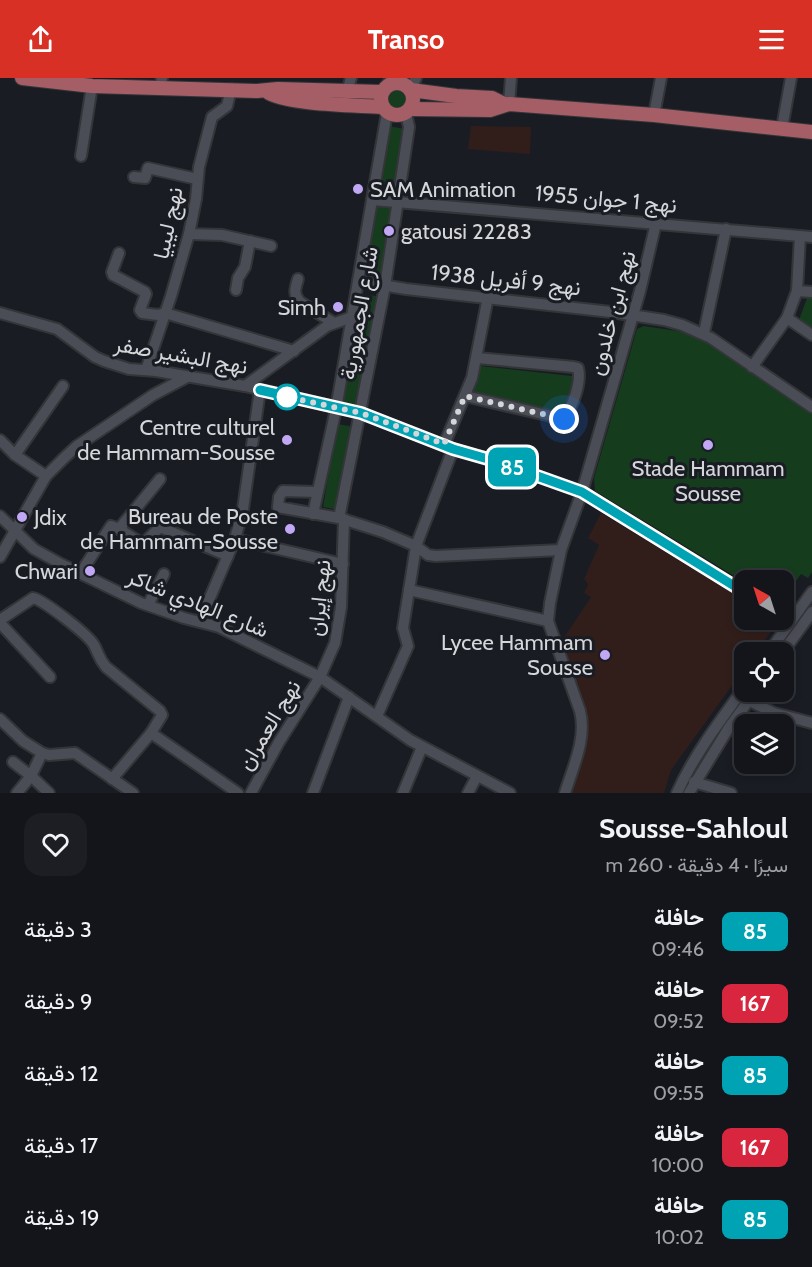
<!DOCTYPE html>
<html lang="ar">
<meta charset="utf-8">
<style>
:root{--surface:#13151a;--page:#1c1e23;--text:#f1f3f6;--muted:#9d9fa2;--line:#323439;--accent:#d93025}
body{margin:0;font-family:Cabin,Vazirmatn,sans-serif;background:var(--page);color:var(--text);direction:rtl;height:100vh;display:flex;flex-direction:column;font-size:22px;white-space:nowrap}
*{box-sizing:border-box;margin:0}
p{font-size:20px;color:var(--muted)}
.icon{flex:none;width:33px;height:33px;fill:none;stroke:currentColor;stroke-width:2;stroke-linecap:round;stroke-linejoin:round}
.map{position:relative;height:715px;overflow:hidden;direction:ltr}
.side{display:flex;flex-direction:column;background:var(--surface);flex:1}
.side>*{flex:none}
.badge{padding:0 12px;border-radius:9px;font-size:21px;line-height:39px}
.needle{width:39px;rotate:321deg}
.tools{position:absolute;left:734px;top:492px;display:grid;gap:12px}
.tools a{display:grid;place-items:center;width:60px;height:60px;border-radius:12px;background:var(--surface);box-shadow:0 3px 9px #0003,0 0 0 2px var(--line);font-size:30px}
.you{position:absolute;width:30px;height:30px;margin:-15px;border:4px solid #fff;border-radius:50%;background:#1a73e8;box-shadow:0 0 0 9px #1a73e833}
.map>.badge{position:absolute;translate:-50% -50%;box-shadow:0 0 0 3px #fff}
.round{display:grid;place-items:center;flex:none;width:63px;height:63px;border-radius:18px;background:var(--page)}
.overview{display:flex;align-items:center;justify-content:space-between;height:102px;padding:0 24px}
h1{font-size:28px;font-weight:700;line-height:45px}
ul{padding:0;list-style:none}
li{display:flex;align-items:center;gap:18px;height:72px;padding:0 24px}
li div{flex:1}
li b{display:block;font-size:22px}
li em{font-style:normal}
li .badge{min-width:66px;font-weight:700;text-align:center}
header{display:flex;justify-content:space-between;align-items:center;height:78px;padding:0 24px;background:var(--accent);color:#fff;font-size:27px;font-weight:700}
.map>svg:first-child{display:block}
</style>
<header><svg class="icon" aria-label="menu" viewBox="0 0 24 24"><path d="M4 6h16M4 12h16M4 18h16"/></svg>Transo<svg class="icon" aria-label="share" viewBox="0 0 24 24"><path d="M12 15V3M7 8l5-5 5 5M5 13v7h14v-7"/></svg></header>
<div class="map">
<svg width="812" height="715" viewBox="0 0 812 715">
<rect width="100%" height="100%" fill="#191c23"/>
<g fill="#311e1b">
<polygon points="471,48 531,49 530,76 468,71"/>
<polygon points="601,435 744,522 744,542 774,542 778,544 756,574 744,574 744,591 671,692 664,715 572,715 586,669 588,648 585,631 562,572 563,561 591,519 584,515 588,506 584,501 599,467 588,460"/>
</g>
<g fill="#153c1d">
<circle cx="397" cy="21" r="10"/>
<polygon points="388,48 405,51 394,120 377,117"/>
<polygon points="368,124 393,127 383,211 353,211"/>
<polygon points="358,216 376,218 357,332 340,328"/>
<polygon points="807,220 812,220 812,251 799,242"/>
<polygon points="644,248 684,254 700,259 812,335 812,494 808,500 801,496 783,521 783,502 744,504 595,413 594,400 637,251"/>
<polygon points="480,288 581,299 569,338 468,315 474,309"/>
<polygon points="337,346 355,349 340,432 323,429"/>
</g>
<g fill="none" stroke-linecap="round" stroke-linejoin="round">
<g stroke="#333539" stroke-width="14">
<g id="minor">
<polyline points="160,9 162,0"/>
<polyline points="386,9 391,0"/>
<polyline points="411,12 416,0"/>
<polyline points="347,14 351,0"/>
<polyline points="509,26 511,0"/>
<polyline points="654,37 661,0"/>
<polyline points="782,50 791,0"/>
<polyline points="81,78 92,8"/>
<polyline points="134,99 145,100 148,90 197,101"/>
<polyline points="372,122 812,159"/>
<polyline points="189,156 222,157 271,168"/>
<polyline points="119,175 112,194 113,197 145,214 146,216 140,232 142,235 158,237 165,235 294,273"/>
<path d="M298,201C295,211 293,216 300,224L334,245"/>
<polyline points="358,203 406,211 611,234 664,242 682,247 711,260 812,329"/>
<polyline points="236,212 238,200 245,189 250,163"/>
<polyline points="797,213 812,214"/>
<polyline points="0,235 57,251 95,279 104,283 129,291 156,293 245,308 361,335 453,371 495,383 582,414 744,514"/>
<polyline points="787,240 812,257"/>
<polyline points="704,255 726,151"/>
<polyline points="752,289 787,240 797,213 800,158"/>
<polyline points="146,292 171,218 189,156 196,121 199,89 212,39 227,28 231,11"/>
<polyline points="245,308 327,248 352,239"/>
<path d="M465,318L564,341C572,329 582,305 578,290L574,289L477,280"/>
<polyline points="0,362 15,377 46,398"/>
<polyline points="444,367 472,300 488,219"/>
<polyline points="15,377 63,308"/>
<polyline points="317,414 283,413 279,419 278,429 339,440 383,454 416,468 428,477 436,478 561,472"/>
<polyline points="313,436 336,331 387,35"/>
<polyline points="0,438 34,471 61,486 141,525 184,540 219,549 320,599 410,662 510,715"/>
<polyline points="339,440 385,208 409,49 406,35"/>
<polyline points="119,451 160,401"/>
<polyline points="235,461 343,486"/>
<polyline points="0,479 46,398 64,380 77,368 153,317 187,299"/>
<polyline points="80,496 111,448 119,451 141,465 146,463 160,449 228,478"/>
<polyline points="409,512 548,543"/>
<polyline points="148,527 164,496"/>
<path d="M0,542L33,520C43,522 91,558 95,569C99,577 99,581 106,589L160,633L162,637L151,655L238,715"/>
<polyline points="200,543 235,461 243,431 260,312"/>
<polyline points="0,545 50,599"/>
<polyline points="769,574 812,514"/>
<polyline points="783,574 812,534"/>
<polyline points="748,622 774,635 812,645"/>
<polyline points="377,638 408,568 403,550 416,468 453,371"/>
<polyline points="0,641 23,663 42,675 49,677 75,675 133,715"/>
<polyline points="13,684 31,698 49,715"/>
<polyline points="112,701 151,655"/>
<polyline points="694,704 731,715"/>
<polyline points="17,715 31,698 42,675"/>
<polyline points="251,715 279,664 320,599 335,565 341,529 344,441"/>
<polyline points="313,715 349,619"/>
<polyline points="403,715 422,669"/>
<polyline points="468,715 477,698"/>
<path d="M565,715C573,689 587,660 580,633L548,543L550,525L561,472L582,414L640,213L656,145"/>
<path d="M677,715C694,677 720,643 744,610"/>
<polyline points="689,715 728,651 755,614"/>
</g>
</g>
<g stroke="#333539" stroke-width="16">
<g id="major">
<polyline points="22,0 92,8 257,13 278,11 382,14"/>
<circle cx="397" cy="21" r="16"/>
<polyline points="411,12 456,18 492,20 504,26"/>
<path d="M269,15C293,27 354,27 382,29"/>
<polyline points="410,31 490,32 509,26 654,37 812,54"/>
</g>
</g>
<use href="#minor" stroke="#4a4d55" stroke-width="10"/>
<use href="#major" stroke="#a55e65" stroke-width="14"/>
</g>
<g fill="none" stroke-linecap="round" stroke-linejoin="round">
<g stroke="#fff" stroke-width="14">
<polyline id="line" points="260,312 361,335 453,371 495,383 582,414 744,514"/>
</g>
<use href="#line" stroke="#00a3b4" stroke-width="9"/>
<polyline stroke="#d4d6da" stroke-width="6" stroke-dasharray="0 10.8" points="287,319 279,317 361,335 444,366 465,318 564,341"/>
</g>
<g fill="#c0a8f4" stroke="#191c23" stroke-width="2">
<circle cx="358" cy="111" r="6"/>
<circle cx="389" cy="153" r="6"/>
<circle cx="338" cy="229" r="6"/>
<circle cx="287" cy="362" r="6"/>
<circle cx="708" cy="367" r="6"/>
<circle cx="22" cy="439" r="6"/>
<circle cx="290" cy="451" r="6"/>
<circle cx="90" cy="493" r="6"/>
<circle cx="605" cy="577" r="6"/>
</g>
<circle fill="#fff" stroke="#00a3b4" stroke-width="3" cx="287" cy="319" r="12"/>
<g text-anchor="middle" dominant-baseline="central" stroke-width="6" stroke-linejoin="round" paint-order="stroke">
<g font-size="22" fill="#d4d6da" stroke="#191c23" text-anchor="end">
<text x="370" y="111" text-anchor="start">SAM Animation</text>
<text x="401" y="153" text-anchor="start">gatousi 22283</text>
<text x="326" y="229">Simh</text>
<text x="275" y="349">Centre culturel<tspan x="275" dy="25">de Hammam-Sousse</tspan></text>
<text x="708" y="390" text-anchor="middle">Stade Hammam<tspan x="708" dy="25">Sousse</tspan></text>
<text x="278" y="438">Bureau de Poste<tspan x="278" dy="25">de Hammam-Sousse</tspan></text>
<text x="34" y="439" text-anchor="start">Jdix</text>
<text x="78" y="493">Chwari</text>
<text x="593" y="564">Lycee Hammam<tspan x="593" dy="25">Sousse</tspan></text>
</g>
<g font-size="22" fill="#d4d6da" stroke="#191c23">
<text transform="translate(606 121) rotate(5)">نهج 1 جوان 1955</text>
<text transform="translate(168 145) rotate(-78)">نهج ليبيا</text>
<text transform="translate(506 202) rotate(6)">نهج 9 أفريل 1938</text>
<text transform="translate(359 235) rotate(-80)">شارع الجمهورية</text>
<text transform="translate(612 235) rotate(-75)">نهج ابن خلدون</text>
<text transform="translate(181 277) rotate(10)">نهج البشير صفر</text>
<text transform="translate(319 520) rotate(-84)">نهج إيران</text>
<text transform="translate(198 525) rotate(22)">شارع الهادي شاكر</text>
<text transform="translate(269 647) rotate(-59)">نهج العمران</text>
</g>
</g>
</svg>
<div class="tools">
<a><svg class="needle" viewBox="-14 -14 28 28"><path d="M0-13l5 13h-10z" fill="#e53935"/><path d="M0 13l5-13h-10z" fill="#9d9fa2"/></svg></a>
<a><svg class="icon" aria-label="locate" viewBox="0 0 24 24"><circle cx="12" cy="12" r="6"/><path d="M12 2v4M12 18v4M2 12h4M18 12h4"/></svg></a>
<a><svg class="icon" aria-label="layers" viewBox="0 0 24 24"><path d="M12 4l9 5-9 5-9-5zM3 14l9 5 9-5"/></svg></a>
</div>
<div class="you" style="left:564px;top:341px"></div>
<b class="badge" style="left:512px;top:389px;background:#00a3b4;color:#fff">85</b>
</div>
<section class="side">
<div class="overview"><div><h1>Sousse-Sahloul</h1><p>سيرًا · 4 دقيقة · 260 m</p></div><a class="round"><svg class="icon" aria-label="heart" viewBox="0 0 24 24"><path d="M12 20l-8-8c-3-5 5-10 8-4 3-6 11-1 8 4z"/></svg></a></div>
<ul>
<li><span class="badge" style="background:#00a3b4;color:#fff">85</span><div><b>حافلة</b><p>09:46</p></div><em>3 دقيقة</em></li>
<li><span class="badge" style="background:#d7263d;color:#fff">167</span><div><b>حافلة</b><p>09:52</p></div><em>9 دقيقة</em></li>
<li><span class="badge" style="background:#00a3b4;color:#fff">85</span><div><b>حافلة</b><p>09:55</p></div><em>12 دقيقة</em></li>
<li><span class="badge" style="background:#d7263d;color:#fff">167</span><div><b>حافلة</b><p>10:00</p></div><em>17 دقيقة</em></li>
<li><span class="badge" style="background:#00a3b4;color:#fff">85</span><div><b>حافلة</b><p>10:02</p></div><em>19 دقيقة</em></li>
</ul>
</section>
